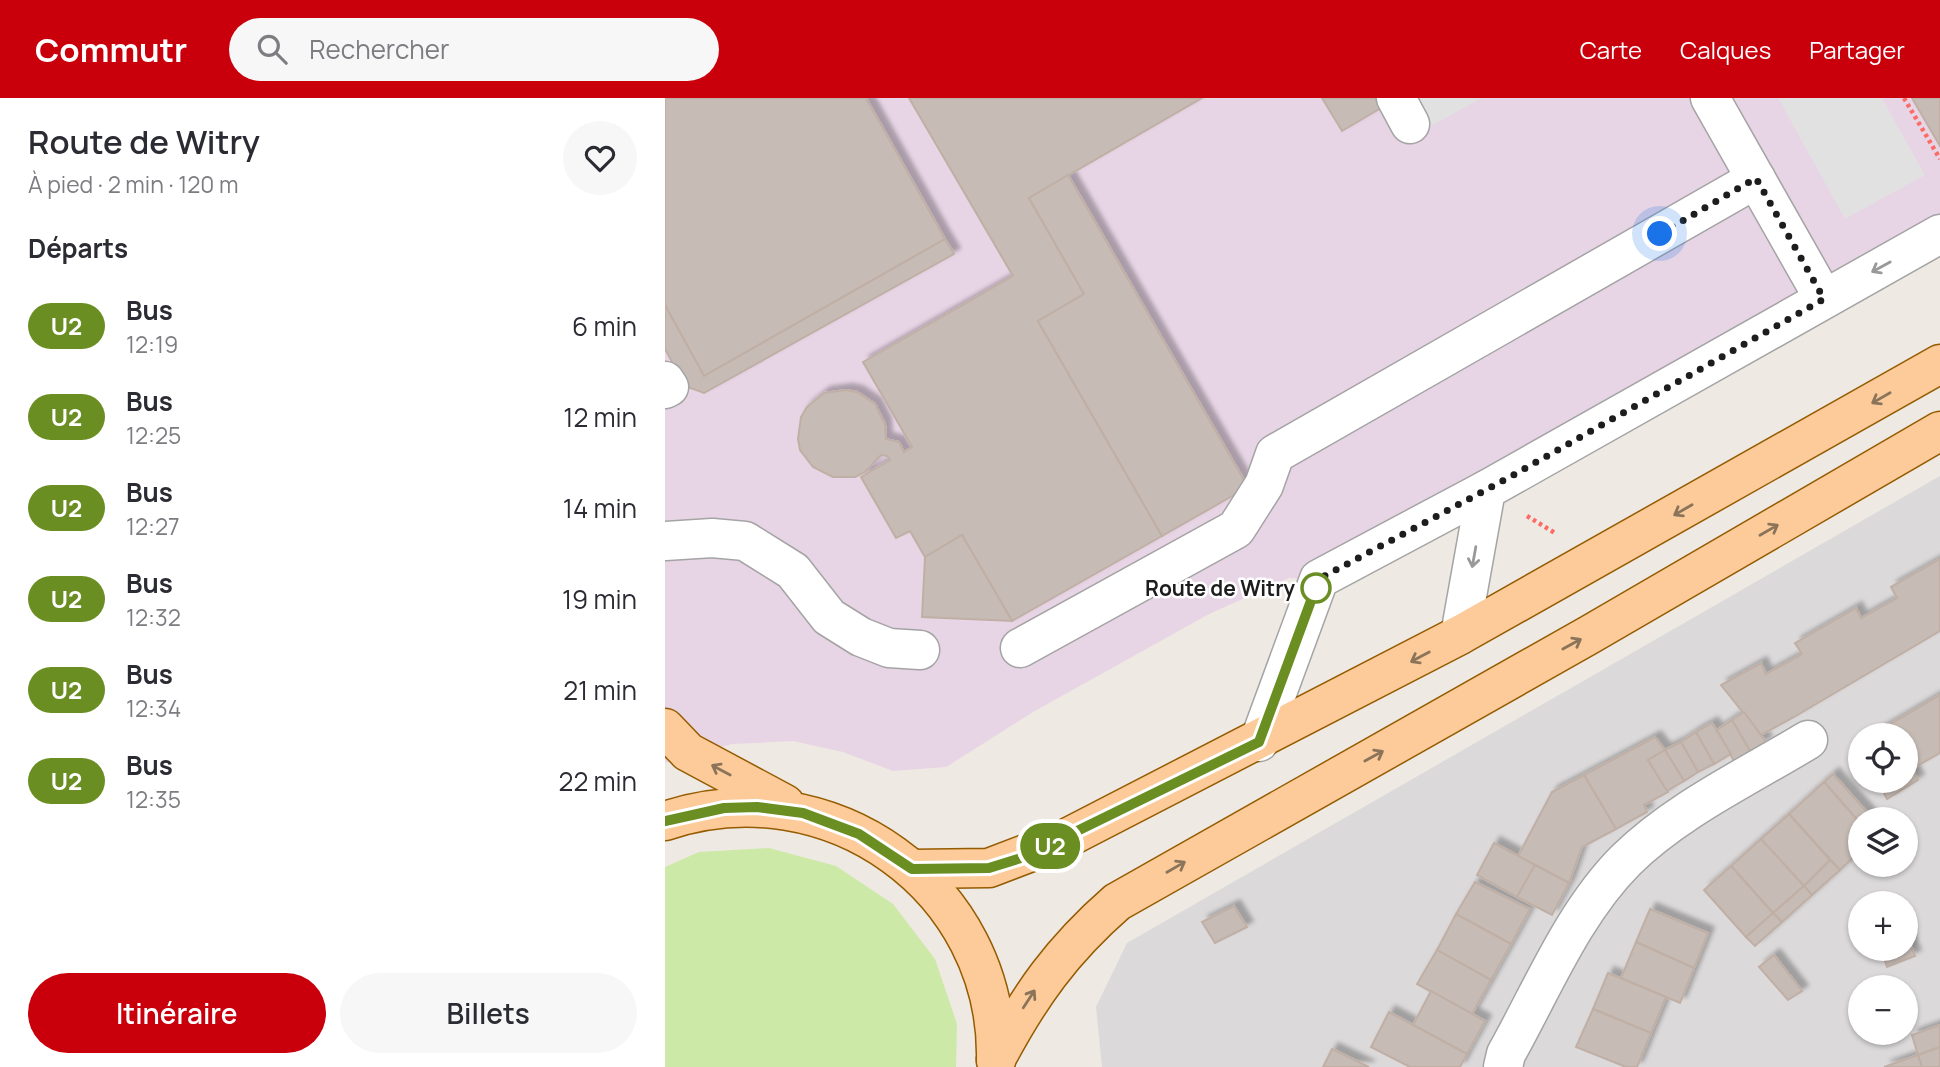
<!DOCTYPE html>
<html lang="fr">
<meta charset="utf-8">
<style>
:root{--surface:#fff;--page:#f7f7f7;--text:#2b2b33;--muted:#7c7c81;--accent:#c9000c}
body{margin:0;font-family:Manrope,sans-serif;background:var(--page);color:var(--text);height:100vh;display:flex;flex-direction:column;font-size:26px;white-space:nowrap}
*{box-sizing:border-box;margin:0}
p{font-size:23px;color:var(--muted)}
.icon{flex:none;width:38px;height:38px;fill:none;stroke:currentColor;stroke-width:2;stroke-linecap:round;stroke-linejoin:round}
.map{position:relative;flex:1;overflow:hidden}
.panel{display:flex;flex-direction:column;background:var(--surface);width:665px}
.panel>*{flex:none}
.badge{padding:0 14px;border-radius:23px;font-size:24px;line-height:46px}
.fabs{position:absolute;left:1183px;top:625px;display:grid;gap:14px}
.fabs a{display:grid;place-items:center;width:70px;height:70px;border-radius:50%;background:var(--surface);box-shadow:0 2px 5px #0004;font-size:35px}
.you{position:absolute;width:35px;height:35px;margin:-18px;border:5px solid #fff;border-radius:50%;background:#1a73e8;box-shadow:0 0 0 10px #1a73e833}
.map>.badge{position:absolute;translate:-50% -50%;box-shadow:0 0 0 4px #fff}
h2{padding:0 28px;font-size:26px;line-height:63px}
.round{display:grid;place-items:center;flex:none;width:74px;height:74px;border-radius:37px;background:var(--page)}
.head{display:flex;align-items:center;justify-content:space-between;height:119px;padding:0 28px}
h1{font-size:33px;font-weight:600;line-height:52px}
.button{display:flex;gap:14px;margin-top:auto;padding:14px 28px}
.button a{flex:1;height:80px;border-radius:42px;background:var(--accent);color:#fff;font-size:28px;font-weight:600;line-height:80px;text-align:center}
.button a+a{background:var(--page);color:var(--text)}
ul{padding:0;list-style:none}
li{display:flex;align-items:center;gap:21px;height:91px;padding:0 28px}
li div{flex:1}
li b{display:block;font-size:26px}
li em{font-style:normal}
li .badge{min-width:77px;font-weight:700;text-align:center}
header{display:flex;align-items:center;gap:42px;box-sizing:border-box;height:98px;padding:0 35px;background:var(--accent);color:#fff}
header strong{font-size:33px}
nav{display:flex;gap:38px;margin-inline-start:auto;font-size:24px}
.search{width:490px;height:63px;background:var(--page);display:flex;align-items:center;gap:18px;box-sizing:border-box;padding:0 24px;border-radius:38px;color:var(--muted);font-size:26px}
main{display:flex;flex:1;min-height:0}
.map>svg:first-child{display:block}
</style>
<header>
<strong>Commutr</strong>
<div class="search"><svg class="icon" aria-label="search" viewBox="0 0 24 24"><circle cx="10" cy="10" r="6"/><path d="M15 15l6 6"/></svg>Rechercher</div>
<nav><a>Carte</a><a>Calques</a><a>Partager</a></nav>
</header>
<main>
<section class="panel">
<div class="head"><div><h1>Route de Witry</h1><p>À pied · 2 min · 120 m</p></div><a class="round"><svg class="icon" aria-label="heart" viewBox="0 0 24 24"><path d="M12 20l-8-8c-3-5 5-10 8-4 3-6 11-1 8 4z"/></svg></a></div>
<h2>Départs</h2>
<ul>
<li><span class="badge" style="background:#6b8e23;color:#fff">U2</span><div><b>Bus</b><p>12:19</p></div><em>6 min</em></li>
<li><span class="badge" style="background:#6b8e23;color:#fff">U2</span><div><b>Bus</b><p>12:25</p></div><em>12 min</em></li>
<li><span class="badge" style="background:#6b8e23;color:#fff">U2</span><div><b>Bus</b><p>12:27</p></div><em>14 min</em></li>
<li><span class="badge" style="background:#6b8e23;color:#fff">U2</span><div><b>Bus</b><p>12:32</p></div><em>19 min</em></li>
<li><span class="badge" style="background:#6b8e23;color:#fff">U2</span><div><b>Bus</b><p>12:34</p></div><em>21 min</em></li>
<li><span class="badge" style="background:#6b8e23;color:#fff">U2</span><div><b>Bus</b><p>12:35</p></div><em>22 min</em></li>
</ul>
<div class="button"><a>Itinéraire</a><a>Billets</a></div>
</section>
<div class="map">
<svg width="1275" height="969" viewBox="0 0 1275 969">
<defs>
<filter id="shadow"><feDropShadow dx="6" dy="-6" stdDeviation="2" flood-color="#0004"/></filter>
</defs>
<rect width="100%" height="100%" fill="#eee9e2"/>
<path fill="#dbd9da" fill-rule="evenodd" d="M1275,378V969H437L431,909L462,845ZM1195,637H1241V682H1195ZM1195,721H1241V766H1195ZM1195,805H1241V850H1195ZM1195,889H1241V934H1195Z"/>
<polygon fill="#e7d4e5" points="0,0 1275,0 1275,136 654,481 624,480 544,516 368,614 281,669 228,673 178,654 128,643 67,646 0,665"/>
<polygon fill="#cce9a7" points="104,750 171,768 228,806 270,861 292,926 291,969 0,969 0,769 34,754"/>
<g fill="#e1e1e1">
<polygon points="710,0 817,0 737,44"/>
<polygon points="1113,0 1217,0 1260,77 1180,121"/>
</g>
<g fill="#c6bbb5" stroke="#c0afa4" stroke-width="2" filter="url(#shadow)">
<polygon points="0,0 201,0 280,141 39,278 0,207"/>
<polygon points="244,0 537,0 364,100 419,196 373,223 497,438 347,523 297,437 260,459 245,433 231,440 196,379 225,362 222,358 216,357 200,374 190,379 168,379 148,369 135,352 133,341 136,319 142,309 159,295 181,292 192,294 210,306 220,326 221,341 234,344 239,354 247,349 198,264 348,178"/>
<polygon points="657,0 710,0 716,10 677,33"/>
<polygon points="1247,0 1275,0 1275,48"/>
<polygon points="403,77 583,389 497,438 373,223 419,196 364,100"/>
<polygon points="280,141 289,156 39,295 20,288 0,251 0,207 39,278"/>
<polygon points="297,437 347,523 257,519 260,459"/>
<polygon points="1275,461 1275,533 1129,619 1096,637 1056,587 1096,565 1101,576 1137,556 1130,545 1191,510 1196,520 1232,500 1226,489"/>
<polygon points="1275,597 1275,655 1247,671 1253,682 1222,701 1212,682 1241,682 1241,637 1207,637"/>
<polygon points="1079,614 1101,644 1085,653 1067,622"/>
<polygon points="1067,622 1085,653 1069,663 1052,632"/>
<polygon points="1047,625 1066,656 1049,666 1031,634"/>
<polygon points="1031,634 1049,666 1033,674 1016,644"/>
<polygon points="990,639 1000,652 983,662 1003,694 979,707 982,714 951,731 919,677"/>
<polygon points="1016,644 1033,674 1019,683 1000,652"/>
<polygon points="1000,652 1019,683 1002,693 983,662"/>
<polygon points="1168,676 1208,721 1195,721 1195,725 1159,684"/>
<polygon points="919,677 951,731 917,749 904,785 853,758 887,694"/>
<polygon points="1159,684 1195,725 1195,753 1175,772 1124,716"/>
<polygon points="1124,716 1165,762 1139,788 1096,741"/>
<polygon points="1096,741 1139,788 1108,815 1066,768"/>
<polygon points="829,745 870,767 852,799 812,777"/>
<polygon points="1165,762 1175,772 1147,797 1139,788"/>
<polygon points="870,767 904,785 887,817 852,799"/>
<polygon points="1066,768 1108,815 1081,839 1039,792"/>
<polygon points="810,784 865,811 846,846 791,816"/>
<polygon points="1139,788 1147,797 1117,824 1108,815"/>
<polygon points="569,808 582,829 550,845 537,824"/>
<polygon points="985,811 1043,835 1029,870 971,844"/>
<polygon points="1108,815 1117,824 1090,848 1081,839"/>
<polygon points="791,816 846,846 826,882 772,852"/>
<polygon points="1241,836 1250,858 1222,869 1216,850 1241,850"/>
<polygon points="971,844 1029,870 1015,905 956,880"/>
<polygon points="772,852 826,882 807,916 752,886"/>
<polygon points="1109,857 1137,893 1123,902 1094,869"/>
<polygon points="943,875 1001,899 986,935 928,911"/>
<polygon points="766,893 820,923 802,956 748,927"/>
<polygon points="928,911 986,935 972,969 961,969 911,949"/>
<polygon points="724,914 802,956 795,969 745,969 706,949"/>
<polygon points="1275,927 1275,949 1253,957 1247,937"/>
<polygon points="1275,949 1275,969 1257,969 1253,957"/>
<polygon points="667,951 704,969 658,969"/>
<polygon points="1253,957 1257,969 1219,969"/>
</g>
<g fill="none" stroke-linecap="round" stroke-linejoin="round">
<g stroke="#a4a4a4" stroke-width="41">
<g id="minor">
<polyline points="731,0 745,26"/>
<polyline points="1045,0 1159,201"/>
<polyline points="0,283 4,289 0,291"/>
<polyline points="0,443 47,440 80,443 128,473 164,519 196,539 224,550 255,552"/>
<polyline points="795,537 821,392 1275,136"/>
<polyline points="355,550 571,431 599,387 610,356 1091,81"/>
<polyline points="594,644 654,481 821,392"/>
<path d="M838,969L841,956C877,892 908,815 961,762C1012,712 1082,679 1143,642"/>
</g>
</g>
<g stroke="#955b00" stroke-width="41">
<g id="major">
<polyline points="0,630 23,654 120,706"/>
<path d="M0,723C164,668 335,789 331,963"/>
<polyline points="247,771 324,770 400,741 795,537 1275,266"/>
<path d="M331,961C365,897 397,852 452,804L924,537L1275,333"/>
</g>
</g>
<g stroke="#fb6c66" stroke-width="4.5" stroke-dasharray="3.5 3.5" stroke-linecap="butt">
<polyline points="1239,0 1275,61"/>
<polyline points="862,418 890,435"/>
</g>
<use href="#minor" stroke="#fff" stroke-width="38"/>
<use href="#major" stroke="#fccb99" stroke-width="38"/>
</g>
<defs><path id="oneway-shaft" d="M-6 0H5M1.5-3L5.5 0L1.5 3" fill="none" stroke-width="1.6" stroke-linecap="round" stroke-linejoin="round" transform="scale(1.75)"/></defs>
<g stroke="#999">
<use href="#oneway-shaft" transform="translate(1216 169) rotate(151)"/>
<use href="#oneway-shaft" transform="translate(809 459) rotate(100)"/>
</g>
<g stroke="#8c745b">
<use href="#oneway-shaft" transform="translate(1216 300) rotate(150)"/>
<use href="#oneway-shaft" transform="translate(1018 412) rotate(150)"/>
<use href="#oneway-shaft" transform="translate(1104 432) rotate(-30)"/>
<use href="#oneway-shaft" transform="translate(907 546) rotate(-29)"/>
<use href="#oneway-shaft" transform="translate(755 559) rotate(152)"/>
<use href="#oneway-shaft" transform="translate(709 658) rotate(-29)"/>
<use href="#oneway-shaft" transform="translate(56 672) rotate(-152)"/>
<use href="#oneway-shaft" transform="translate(511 769) rotate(-30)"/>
<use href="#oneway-shaft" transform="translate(364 901) rotate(-57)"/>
</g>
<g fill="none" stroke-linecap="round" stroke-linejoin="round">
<g stroke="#fff" stroke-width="16">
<polyline id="line" points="0,723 59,710 92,709 138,715 194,736 247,771 324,770 359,759 594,644 654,481"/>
</g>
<use href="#line" stroke="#6b8e23" stroke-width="10"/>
<polyline stroke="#1d1d1d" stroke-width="7" stroke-dasharray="0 12.6" points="651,490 649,494 654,481 845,379 1159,201 1091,80 995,136"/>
</g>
<circle fill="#fff" stroke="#6b8e23" stroke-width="3.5" cx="651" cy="490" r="14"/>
<g text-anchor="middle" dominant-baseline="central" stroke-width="5" stroke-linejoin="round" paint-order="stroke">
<g font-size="21" font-weight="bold" fill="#1d1d1d" stroke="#fff" text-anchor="end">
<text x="630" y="490">Route de Witry</text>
</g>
</g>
</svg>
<div class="fabs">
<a><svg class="icon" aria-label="locate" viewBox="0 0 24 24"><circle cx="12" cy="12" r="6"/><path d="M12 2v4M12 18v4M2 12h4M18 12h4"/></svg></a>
<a><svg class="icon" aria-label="layers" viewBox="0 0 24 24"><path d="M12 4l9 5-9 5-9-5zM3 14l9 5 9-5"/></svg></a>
<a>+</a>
<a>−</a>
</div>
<div class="you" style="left:995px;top:136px"></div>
<b class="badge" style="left:385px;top:748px;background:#6b8e23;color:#fff">U2</b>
</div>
</main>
